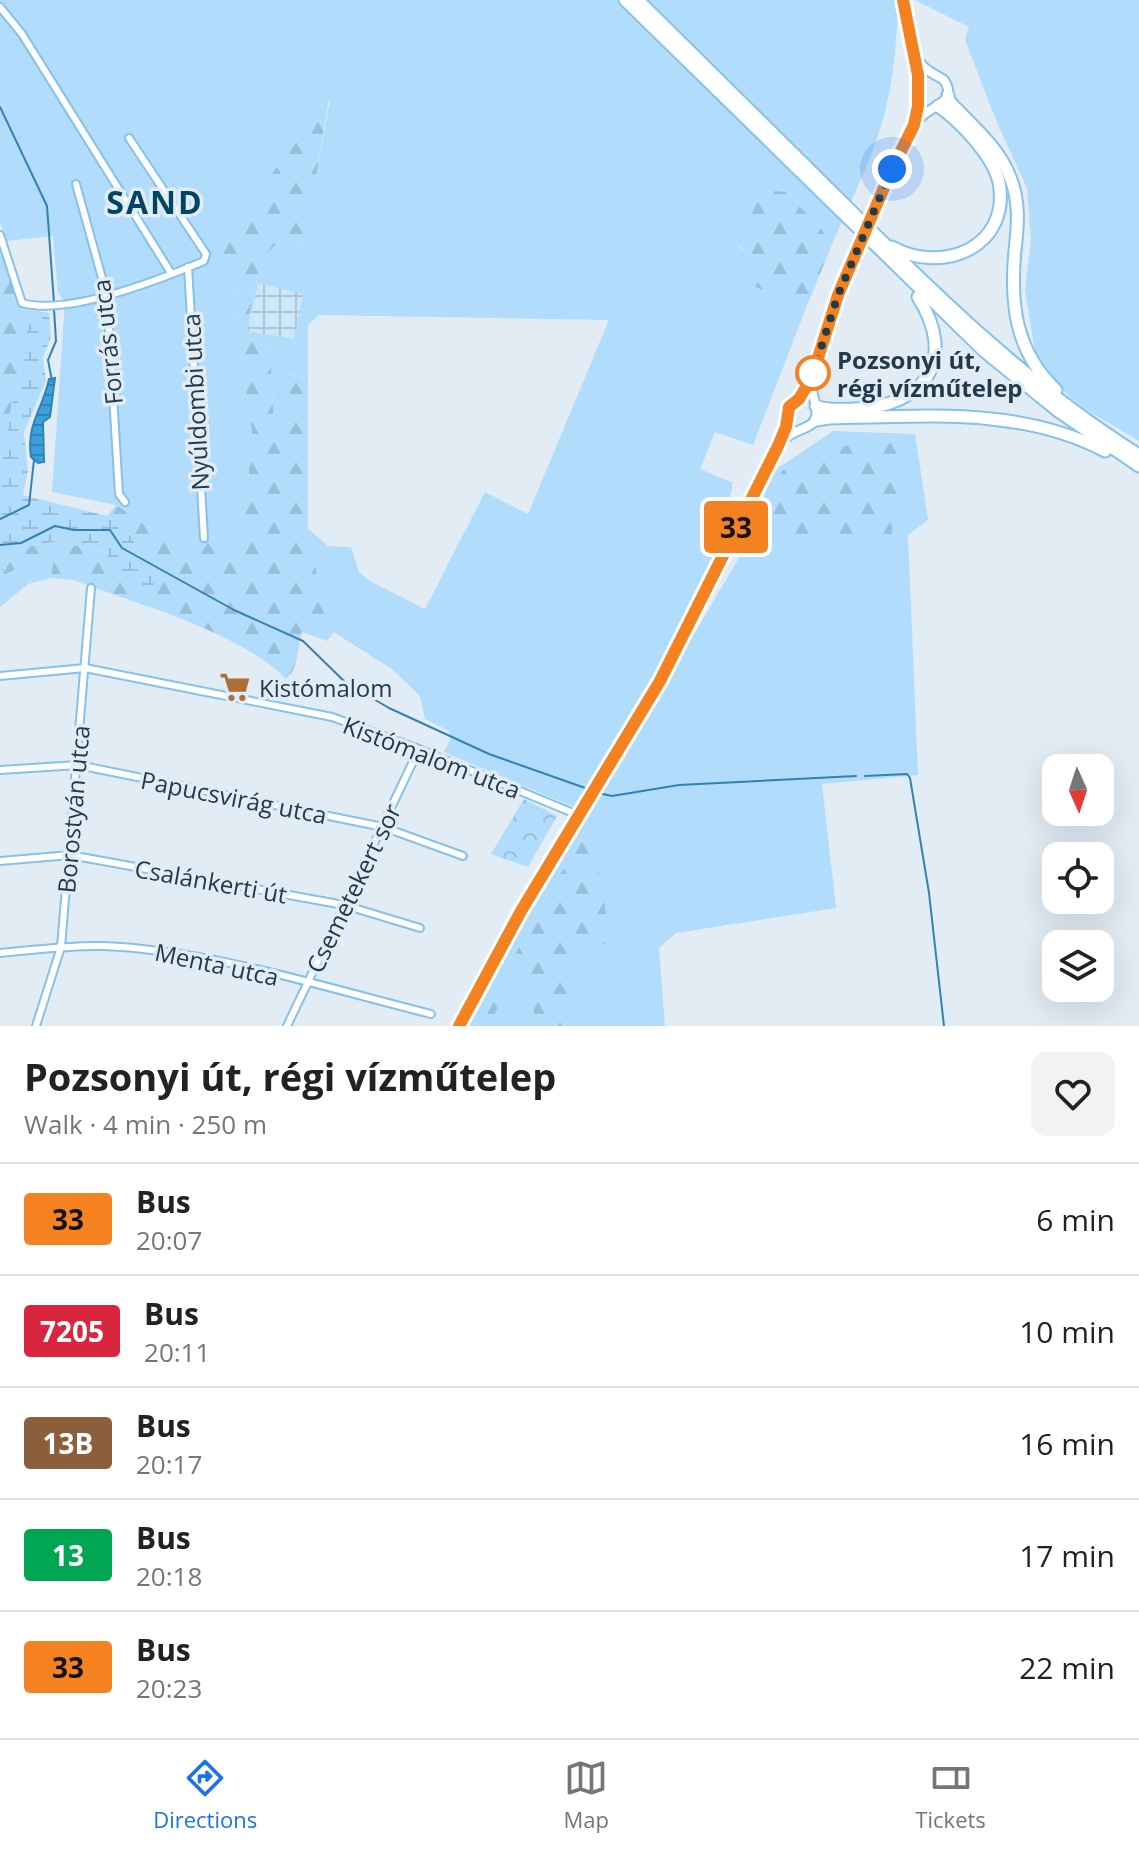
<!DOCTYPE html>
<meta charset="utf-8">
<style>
:root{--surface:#fff;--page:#f2f2f2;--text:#222;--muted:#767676;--line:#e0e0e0;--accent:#1a73e8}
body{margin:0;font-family:"Open Sans",sans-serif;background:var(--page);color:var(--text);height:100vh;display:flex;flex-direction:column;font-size:30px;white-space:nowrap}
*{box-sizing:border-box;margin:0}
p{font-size:26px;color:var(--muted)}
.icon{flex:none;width:44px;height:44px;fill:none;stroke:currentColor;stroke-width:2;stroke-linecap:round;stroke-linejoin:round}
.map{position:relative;height:1026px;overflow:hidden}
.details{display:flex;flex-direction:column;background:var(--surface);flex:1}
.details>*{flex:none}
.badge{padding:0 16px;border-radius:6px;font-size:28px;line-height:52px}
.needle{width:52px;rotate:177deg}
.tools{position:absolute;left:1042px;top:754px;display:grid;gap:16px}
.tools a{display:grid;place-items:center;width:72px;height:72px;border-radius:16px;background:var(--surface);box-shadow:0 8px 32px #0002;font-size:40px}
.you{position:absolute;width:40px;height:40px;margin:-20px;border:6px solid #fff;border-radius:50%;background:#1a73e8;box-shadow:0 0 0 12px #1a73e833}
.map>.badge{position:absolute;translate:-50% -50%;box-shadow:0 0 0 4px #fff}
.round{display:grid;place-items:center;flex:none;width:84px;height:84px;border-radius:16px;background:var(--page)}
.summary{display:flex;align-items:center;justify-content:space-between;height:136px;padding:0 24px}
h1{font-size:38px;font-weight:700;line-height:60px}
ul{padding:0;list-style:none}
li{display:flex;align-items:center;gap:24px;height:112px;padding:0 24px;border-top:2px solid var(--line)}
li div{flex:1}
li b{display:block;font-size:30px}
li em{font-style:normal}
li .badge{min-width:88px;font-weight:700;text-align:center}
.dock{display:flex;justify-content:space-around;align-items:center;height:112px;border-top:2px solid var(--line);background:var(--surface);font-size:22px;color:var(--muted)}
.dock a{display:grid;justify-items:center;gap:4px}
.dock .active{color:var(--accent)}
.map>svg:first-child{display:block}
</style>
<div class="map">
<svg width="1139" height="1026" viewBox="0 0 1139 1026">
<defs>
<pattern id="industrial-grid" width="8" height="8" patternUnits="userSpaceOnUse" patternTransform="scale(2)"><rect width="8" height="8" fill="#cce6f9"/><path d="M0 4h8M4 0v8" fill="none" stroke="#afc6d7"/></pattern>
<pattern id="forest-firs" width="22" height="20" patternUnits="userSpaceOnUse" patternTransform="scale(2)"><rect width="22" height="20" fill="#b1dcfb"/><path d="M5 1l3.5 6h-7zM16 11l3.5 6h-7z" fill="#98bed9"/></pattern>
<pattern id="wetland-marsh" width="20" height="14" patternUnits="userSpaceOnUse" patternTransform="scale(2)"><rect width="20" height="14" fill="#b1dcfb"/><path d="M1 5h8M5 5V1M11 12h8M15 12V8" fill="none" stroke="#98bed9"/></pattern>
<pattern id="park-crowns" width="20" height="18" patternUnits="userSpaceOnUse" patternTransform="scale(2)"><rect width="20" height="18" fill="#b1dcfb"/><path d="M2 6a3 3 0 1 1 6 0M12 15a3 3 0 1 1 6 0" fill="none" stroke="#98bed9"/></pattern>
<pattern id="water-rules" width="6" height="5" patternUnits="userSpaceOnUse" patternTransform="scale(2)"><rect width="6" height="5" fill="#3ba1de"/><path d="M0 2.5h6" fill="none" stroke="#3184b6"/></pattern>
</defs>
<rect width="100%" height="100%" fill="#e1ecf5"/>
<polygon fill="url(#industrial-grid)" points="258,282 304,294 294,339 247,332"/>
<g fill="#b1dcfb">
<path d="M0,0H898C897,33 895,66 888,98C878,148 853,196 833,242L786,192L738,247L753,254L741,281L806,308L753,445L715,432L700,469L733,483L717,556L656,677L576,808L444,752L450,740L449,731L425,719L420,696L392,669L327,628L308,529L328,546L351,547L359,572L370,581L425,609L485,492L528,514L609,320L319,315L308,325V386L299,374H292L289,440L285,444H277L274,436L270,335L294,339L303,294L258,283L247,332C250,310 258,253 279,243C287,239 297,243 304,244L330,99L326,98L212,258L240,274L238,333L253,440L240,539L165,538L116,505L52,492L65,301L58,293L53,236L6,241L0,222Z"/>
<polygon points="915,0 1139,0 1139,441 1082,407 1052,381 1035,351 1025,290 1031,241 1027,188 998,125 965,40 969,27"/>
<polygon points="833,431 915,434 928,520 908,535 918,775 822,784 836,908 676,933 659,948 665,1026 463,1026 576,828 654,702 743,551 774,471"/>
<polygon points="55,550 51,578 28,584 0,607 0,577"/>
</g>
<g fill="url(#forest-firs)">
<path d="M329,98L315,183L309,241L305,244C297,243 287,239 279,243C258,252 250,310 247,331L270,335L274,436L278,444H285L289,440L290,375L299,374L308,386V529L327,627L334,632L327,641L302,632C297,648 299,668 286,679C241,632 134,603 73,580L51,578L55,550L0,577L13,550L57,541L132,559L134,539L107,516L116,505L165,538L240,539L253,440L238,333L240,275L212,258L325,99Z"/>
<polygon points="762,190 786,192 833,242 806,308 741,281 753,254 738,246"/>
<polygon points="0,243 17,304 25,309 28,348 12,403 0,475"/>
<polygon points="862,442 903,444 891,539 764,539 782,471 816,453"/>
<polygon points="581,837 593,839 611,942 569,954 571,1026 535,1026 529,963 520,965 488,1026 475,1026"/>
</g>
<polygon fill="url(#wetland-marsh)" points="25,309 49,313 51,337 43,358 46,381 24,432 28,471 23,495 107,516 134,539 133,559 156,570 152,594 111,578 108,553 57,541 13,550 0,577 0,475 12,403 28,348"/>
<polygon fill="url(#park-crowns)" points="524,799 557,816 528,867 491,854"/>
<path fill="url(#water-rules)" stroke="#3482b2" stroke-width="2" d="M55,378L50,417L43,422L44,462L38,463L31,457C26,424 43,409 49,379Z"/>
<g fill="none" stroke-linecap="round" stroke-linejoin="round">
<g stroke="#3482b2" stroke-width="2">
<polyline points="0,107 47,206 54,303"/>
<polyline points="52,381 48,360 56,341 54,309"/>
<polyline points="0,519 29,505 34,460"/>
<polyline points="0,545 21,543 55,526 74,530 110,530 122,548 234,610 303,641 346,683 389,708 489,754 588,789"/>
<polyline points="865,776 907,774 910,778 929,893 944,1026"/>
<polyline points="598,793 612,796 679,785 856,776"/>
</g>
<g stroke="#86c1e9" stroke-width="10">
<g id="street">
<polyline points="0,7 22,34 171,273"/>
<polyline points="76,184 107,296 119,494 125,502"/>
<path d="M0,235L22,303C69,316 159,280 204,261L206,254L129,138"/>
<polyline points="188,267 204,538"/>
<polyline points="0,676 85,668 332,717 419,749 578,815"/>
<polyline points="0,770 78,765 383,827 463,856"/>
<polyline points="0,861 70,855 344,905 420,928"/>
<path d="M0,953C34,950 69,945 103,946C211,950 326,988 431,1014"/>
<polyline points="36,1026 61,947 91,588"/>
<polyline points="287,1026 419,749"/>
</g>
</g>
<g stroke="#86c1e9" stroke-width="12">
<g id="secondary">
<path d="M903,0C907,42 924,78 915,121"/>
<path d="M873,213C886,183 897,146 917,121C930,105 959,103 944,80C929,71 925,71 915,56"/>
<path d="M782,441C795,428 807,431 816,420C819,407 811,395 811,382"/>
<polyline points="459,1026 521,911 660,681 778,446 786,427 789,407 799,399 812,377 828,325 855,255"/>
</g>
</g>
<g stroke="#86c1e9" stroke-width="15">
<g id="highway">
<polyline points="625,0 984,351 1058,411 1139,466"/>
<path d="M638,0C708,70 779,139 849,209C940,299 1030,387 1139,455"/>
<path d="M948,95L949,101C970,124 999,147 1010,177C1020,201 1018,225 1015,250C1010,304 1015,351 1056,390"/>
<path d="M892,247C943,275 1011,247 999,182C993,156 960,121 938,106"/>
<path d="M816,406C827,411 841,409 853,409C925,407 958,360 918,297"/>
<path d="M816,420L829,418C923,417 1019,406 1105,451"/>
</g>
</g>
<use href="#street" stroke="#fff" stroke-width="6"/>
<use href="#secondary" stroke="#fff" stroke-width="8"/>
<use href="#highway" stroke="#fff" stroke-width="11"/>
<g stroke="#86c1e9" stroke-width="12" stroke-linecap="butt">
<polyline id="secondary-bridge" points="855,255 873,213"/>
</g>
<use href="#secondary-bridge" stroke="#fff" stroke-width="8"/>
</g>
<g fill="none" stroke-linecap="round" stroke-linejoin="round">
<g stroke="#fff" stroke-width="18">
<polyline id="line" points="459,1026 521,911 660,681 778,446 786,427 789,407 799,399 812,377 838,295 892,169 914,125 918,106 918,75 903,0"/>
</g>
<use href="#line" stroke="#f58220" stroke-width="12"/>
<polyline stroke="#223b4b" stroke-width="8" stroke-dasharray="0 14.4" points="813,373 838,295 892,169"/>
</g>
<defs>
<g id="supermarket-bare" transform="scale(2.4)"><path d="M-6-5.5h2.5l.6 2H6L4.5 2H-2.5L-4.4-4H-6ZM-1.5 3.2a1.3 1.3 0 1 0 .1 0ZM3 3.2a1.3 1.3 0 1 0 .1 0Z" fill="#ae6e37" stroke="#e1ecf5" stroke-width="2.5" paint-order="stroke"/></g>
</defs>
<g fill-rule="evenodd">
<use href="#supermarket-bare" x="235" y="687"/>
</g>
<circle fill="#fff" stroke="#f58220" stroke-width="4" cx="813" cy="373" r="16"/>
<g text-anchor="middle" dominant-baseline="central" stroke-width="7" stroke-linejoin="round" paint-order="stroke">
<g font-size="24" fill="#223b4b" stroke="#e1ecf5">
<text transform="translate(107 342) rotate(-96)">Forrás utca</text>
<text transform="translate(195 402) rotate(-93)">Nyúldombi utca</text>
<text transform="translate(432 757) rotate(21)">Kistómalom utca</text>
<text transform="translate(234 797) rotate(11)">Papucsvirág utca</text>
<text transform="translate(73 809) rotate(-85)">Borostyán utca</text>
<text transform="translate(211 881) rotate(10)">Csalánkerti út</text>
<text transform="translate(353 888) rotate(-64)">Csemetekert sor</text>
<text transform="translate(217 964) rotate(12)">Menta utca</text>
</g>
<g font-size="24" font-weight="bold" fill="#223b4b" stroke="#e1ecf5" text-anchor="start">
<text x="837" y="359">Pozsonyi út,<tspan x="837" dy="28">régi vízműtelep</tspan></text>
</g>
<g font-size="24" fill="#223b4b" stroke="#e1ecf5" text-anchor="start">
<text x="259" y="687">Kistómalom</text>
</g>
<g font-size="32" font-weight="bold" letter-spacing="2" fill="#046" stroke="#e1ecf5">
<text x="155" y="201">SAND</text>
</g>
</g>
</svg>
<div class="tools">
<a><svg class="needle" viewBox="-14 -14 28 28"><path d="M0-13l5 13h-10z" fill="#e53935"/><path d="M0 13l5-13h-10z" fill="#767676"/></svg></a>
<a><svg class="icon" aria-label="locate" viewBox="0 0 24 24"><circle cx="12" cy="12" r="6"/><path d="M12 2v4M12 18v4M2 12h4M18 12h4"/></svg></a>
<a><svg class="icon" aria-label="layers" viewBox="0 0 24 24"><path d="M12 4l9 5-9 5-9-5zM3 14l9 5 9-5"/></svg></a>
</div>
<div class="you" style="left:892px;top:169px"></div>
<b class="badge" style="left:736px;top:527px;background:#f58220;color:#111">33</b>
</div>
<section class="details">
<div class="summary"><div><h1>Pozsonyi út, régi vízműtelep</h1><p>Walk · 4 min · 250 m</p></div><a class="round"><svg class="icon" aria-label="heart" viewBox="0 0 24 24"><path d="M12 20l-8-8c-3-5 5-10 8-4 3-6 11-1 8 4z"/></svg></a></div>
<ul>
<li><span class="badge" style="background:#f58220;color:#111">33</span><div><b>Bus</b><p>20:07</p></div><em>6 min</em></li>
<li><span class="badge" style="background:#d7263d;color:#fff">7205</span><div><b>Bus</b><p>20:11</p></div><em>10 min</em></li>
<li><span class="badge" style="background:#8b5e3c;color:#fff">13B</span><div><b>Bus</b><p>20:17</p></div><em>16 min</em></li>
<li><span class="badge" style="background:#00a651;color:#fff">13</span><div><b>Bus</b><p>20:18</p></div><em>17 min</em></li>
<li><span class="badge" style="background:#f58220;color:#111">33</span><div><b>Bus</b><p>20:23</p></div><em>22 min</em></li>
</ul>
</section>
<nav class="dock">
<a class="active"><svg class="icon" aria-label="directions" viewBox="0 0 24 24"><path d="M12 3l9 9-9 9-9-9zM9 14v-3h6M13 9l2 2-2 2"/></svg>Directions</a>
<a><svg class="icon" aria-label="map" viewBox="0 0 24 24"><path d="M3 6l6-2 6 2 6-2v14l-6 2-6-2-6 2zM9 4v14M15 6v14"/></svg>Map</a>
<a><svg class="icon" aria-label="tickets" viewBox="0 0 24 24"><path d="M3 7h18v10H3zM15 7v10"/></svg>Tickets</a>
</nav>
